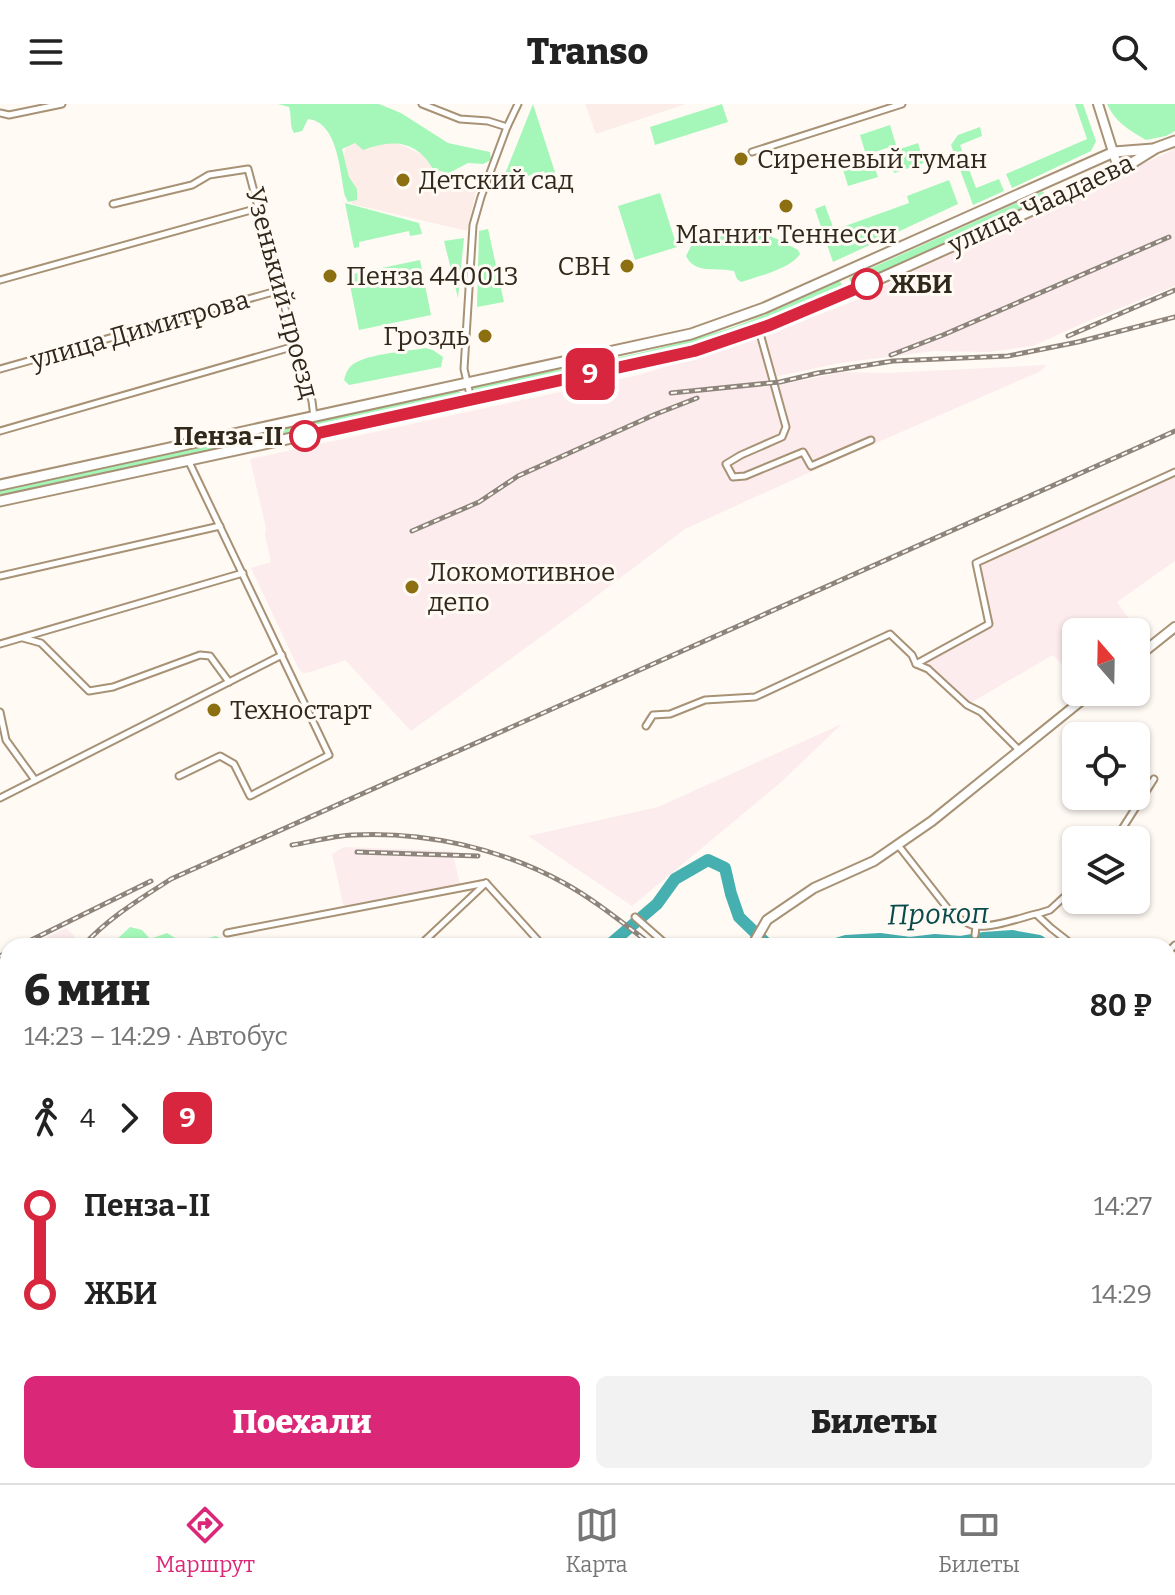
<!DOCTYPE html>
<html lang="ru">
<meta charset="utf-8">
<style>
:root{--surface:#fff;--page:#f2f2f2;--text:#222;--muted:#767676;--line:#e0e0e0;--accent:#db2777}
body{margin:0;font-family:Bitter,serif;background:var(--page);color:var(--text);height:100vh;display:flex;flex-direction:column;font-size:30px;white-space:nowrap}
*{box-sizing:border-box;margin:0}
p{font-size:26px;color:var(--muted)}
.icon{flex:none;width:44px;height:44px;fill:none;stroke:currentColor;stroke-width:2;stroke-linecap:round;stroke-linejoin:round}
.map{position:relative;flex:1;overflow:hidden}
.details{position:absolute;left:0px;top:834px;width:1176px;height:546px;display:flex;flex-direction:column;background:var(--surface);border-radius:24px 24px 0 0;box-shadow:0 2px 6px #0004}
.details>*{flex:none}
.badge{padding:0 16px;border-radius:12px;font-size:28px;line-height:52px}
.needle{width:52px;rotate:340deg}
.tools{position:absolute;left:1062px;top:514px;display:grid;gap:16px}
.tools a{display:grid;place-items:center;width:88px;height:88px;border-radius:12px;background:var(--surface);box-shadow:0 2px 6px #0004;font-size:40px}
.map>.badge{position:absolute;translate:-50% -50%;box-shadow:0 0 0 4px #fff}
.legs{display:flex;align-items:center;gap:12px;height:88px;padding:0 24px;font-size:26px}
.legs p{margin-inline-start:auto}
.headline{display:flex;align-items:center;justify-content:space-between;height:136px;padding:0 24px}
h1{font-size:44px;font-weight:800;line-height:60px}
.action{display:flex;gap:16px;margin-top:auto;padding:16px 24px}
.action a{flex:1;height:92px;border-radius:12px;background:var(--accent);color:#fff;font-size:32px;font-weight:800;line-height:92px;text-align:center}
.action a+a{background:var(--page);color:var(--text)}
ul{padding:0 24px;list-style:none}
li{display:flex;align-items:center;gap:28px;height:88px;font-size:30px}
li i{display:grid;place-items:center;width:12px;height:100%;margin:0 10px;background:currentColor}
li i::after{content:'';width:20px;height:20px;margin:-10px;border:6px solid;border-radius:50%;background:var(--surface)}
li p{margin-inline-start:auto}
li:first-child i{background:linear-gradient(#0000 50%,currentColor 0)}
li:last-child i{background:linear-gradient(currentColor 50%,#0000 0)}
header{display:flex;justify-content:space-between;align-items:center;height:104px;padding:0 24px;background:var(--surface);font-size:36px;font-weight:800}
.tab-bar{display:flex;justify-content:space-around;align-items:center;height:112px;border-top:2px solid var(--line);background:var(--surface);font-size:22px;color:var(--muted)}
.tab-bar a{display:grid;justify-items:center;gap:4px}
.tab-bar .active{color:var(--accent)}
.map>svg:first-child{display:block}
</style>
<header><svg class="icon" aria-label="menu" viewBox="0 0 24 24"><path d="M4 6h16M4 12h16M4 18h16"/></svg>Transo<svg class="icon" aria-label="search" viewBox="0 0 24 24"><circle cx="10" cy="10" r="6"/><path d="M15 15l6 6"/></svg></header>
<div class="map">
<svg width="1175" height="1379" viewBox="0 0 1175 1379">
<rect width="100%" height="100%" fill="#fffaf4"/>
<g fill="#fdeced">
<polygon points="1175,45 1175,182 1088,217 1033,242 989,248 934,247 840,259 774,273 775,282 843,268 886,269 1046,261 1041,267 828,360 685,425 574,509 411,627 345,556 311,568 303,569 299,566 251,464 271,458 265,431 266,424 250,355 639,271 762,233 857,196 949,150"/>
<polygon points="1175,370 1175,457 1117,498 1146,538 1136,545 1136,528 1076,528 1076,575 1053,551 967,601 928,565 916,560 989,520 976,459 1129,393"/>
<polygon points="842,620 779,680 632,802 528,732 658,703"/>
<polygon points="344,743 452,747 460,780 344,804 332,750"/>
<polygon points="66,824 75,833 65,842 29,842"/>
<polygon points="8,859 8,915 0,927 0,871"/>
<polygon points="729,1372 1091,1372 1099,1379 723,1379"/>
</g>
<g fill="#fdede9">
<polygon points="585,0 686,0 596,30"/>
<polygon points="348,32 393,37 436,57 476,87 467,127 352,100 341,66"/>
</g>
<g fill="#a5f7b9">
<path d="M278,0H379L401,9L448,39L490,48L491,56L483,60L468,59L449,69L433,65C416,36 393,35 363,46L355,39L342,45L349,73L357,85V96L348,98L345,92C340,68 338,18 308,15L302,27L294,29C289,21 292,12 289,3Z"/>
<polygon points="533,0 561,87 548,80 544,67 501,80"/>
<polygon points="722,0 728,18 655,41 650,23"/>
<polygon points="1075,0 1083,0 1096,37 1091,47 1012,84 1006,70 1087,35"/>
<path d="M1107,0H1175V27L1166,32L1146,36C1129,26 1115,18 1107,0Z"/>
<polygon points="890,21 896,41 866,51 860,31"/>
<polygon points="980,23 982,32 960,41 976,84 999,75 1004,87 973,101 951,41 958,31"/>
<polygon points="918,39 924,59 894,69 888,49"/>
<polygon points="871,53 878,73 848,82 842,62"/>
<polygon points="949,76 958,100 833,158 815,105 825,101 834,126 909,99 907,92"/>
<polygon points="1043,87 1046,93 851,181 849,174"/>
<polygon points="660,89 677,143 635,156 618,102"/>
<polygon points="345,99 419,119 422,130 410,132 409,127 359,138 359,143 354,144"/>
<polygon points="488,125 504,198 477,203 479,127"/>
<path d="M738,126C761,126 779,135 798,146L800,150C792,164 757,173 741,178L737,175L734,167C717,163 695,171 686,152L691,142Z"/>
<polygon points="464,134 458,194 444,137"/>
<polygon points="420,156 431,211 359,226 348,171"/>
<path d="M840,177L843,183C812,197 780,212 748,224C660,254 566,270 475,289L473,286L475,283C557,265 641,252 721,227C762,214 801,194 840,177Z"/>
<path d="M426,244L433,246L443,253L441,263L349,281L344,276C346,269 348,263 355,259C369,250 408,247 426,244Z"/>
<polygon points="458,287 461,289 459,292 303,326 302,320"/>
<polygon points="291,323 292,328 0,392 0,386"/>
<polygon points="130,823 142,826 150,835 167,829 185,840 216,832 233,842 110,842"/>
<polygon points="8,964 8,1013 0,1027 0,975"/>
</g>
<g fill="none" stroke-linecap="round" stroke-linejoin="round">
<g stroke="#46b0b1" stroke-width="2">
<polyline points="1168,1046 1175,1045"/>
<polyline points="1168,1237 1175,1241"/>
</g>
<g stroke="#46b0b1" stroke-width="12">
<polyline points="608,842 657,800 675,775 708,756 725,764 731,790 739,813 769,842"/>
<polyline points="830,842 846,837 880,835 910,839 935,836 961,838 984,834 1012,832 1039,837 1046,842"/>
<polyline points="0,1014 8,1001"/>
</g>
<g stroke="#a89275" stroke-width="9">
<g id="street">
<polyline points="422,0 460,15 488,17 507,23"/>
<polyline points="0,9 9,11 62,0"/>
<polyline points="752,48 902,0"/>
<polyline points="113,100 192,81 209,71 248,65 295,242 312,297 314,313"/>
<polyline points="0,176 258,104"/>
<polyline points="759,226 786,323 782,333 741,351 726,360 733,373 745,372 803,348 811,362 871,336"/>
<polyline points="0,265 280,186"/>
<polyline points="471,295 464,265 473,121 481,93 507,23 518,0"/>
<polyline points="0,327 295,242"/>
<polyline points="0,472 220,422"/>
<polyline points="23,534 41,539 89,587 113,583 200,551 210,552 229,578"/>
<polyline points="0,540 243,469"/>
<polyline points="916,560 989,520 976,459 1175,368"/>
<polyline points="0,608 6,636 35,676"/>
<polyline points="646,622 653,611 670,610 705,596 755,593 890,530 912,551 916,560 928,565 967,601 981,608 1019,646"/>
<polyline points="179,672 220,652 234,660 250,692 329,651 189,358"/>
<polyline points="0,694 282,551"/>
<polyline points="1115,736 1154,675"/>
<path d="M898,741L952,810C959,814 968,821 976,822C992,824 1020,814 1036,810L1051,824L1074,842"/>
<polyline points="486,779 543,842"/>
<polyline points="1037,810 1050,806 1076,782"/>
<polyline points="635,813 668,842"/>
<polyline points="227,829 486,779"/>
<polyline points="975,831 976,822"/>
<polyline points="419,842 486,779"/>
<polyline points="1168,848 1175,841"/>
<polyline points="0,1037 8,1025"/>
<polyline points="1168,1060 1175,1059"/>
<polyline points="1168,1150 1175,1164"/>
<polyline points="1168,1316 1175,1322"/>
<polyline points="0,1327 8,1338"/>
<polyline points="33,1372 38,1379"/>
<polyline points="264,1372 271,1379"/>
<polyline points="361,1372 367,1379"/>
<polyline points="1113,1372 1121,1379"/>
<polyline points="41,1379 48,1372"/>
<polyline points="138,1379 146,1372"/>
<polyline points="456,1379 462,1372"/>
<polyline points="545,1379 552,1372"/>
<polyline points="647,1379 653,1372"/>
</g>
</g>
<g stroke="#a89275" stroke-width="12">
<g id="secondary">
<polyline points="1098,0 1119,67"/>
<polyline points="1136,554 1175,523"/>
<polyline points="752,842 767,816 814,784 874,757 932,717 1092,588"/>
<polyline points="278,1379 284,1372"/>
</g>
</g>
<g stroke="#a89275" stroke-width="13">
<g id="primary">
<polyline points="0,381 691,230 764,204 1114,48 1153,45"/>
<polyline points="0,397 694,247 770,221 850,188 1119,67 1156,44 1175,37"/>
</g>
</g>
<use href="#street" stroke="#fff" stroke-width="5"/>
<use href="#secondary" stroke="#fff" stroke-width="8"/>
<use href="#primary" stroke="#fff" stroke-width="9"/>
<g stroke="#8d857c" stroke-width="5">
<g id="rail">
<polyline points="1068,232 1175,186"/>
<polyline points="891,251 943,231 1169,133"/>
<polyline points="671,289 780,278 818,269 893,257 1008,252 1078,238 1175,213"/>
<polyline points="412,427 479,398 518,372 656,310 697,294"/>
<path d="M292,741C311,738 332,732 352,731C424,727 500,744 564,779C595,796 624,820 653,842"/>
<polyline points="357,748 478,752"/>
<polyline points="19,842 151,777"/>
<path d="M83,842C108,814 140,795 171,775L1175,327"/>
<polyline points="0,852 8,848"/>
<polyline points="0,958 8,946"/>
<polyline points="963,1372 966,1379"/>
<polyline points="980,1372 983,1379"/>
<polyline points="865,1379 867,1372"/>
<polyline points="917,1379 917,1372"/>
</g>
</g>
<use href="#rail" stroke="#fffaf4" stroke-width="2" stroke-dasharray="6" stroke-linecap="butt"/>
</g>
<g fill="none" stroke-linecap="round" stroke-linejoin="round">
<g stroke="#fff" stroke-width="18">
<polyline id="line-1" points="305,332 694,247 770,221 867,180"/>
</g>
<use href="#line-1" stroke="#d7263d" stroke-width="12"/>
</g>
<g fill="#8b6f11" stroke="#fffaf4" stroke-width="3">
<circle cx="741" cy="55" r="8"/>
<circle cx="403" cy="76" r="8"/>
<circle cx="786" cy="102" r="8"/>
<circle cx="627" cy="162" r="8"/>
<circle cx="330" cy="172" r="8"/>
<circle cx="485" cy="232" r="8"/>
<circle cx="412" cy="483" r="8"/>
<circle cx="214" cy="606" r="8"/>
</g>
<g fill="#fff" stroke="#d7263d" stroke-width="4">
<circle cx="867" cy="180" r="14"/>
<circle cx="305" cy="332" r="14"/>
</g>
<g text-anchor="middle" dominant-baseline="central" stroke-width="6" stroke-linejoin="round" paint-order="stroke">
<g font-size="26" fill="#31281c" stroke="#fffaf4" text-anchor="start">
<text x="757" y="55">Сиреневый туман</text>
<text x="419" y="76">Детский сад</text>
<text x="786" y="130" text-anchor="middle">Магнит Теннесси</text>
<text x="611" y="162" text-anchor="end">СВН</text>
<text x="346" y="172">Пенза 440013</text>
<text x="469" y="232" text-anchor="end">Гроздь</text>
<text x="428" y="468">Локомотивное<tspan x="428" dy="30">депо</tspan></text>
<text x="230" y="606">Техностарт</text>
</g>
<g font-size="26" fill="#31281c" stroke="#fffaf4">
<text transform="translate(1041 100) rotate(-25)">улица Чаадаева</text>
<text transform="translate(282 189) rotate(75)">Узенький проезд</text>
<text transform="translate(140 226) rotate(-16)">улица Димитрова</text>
</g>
<g font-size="26" font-weight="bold" fill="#31281c" stroke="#fffaf4" text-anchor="start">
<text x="889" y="180">ЖБИ</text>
<text x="283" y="332" text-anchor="end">Пенза-II</text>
</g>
<g font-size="28" font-style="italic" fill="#094b4b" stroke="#fffaf4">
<text transform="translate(938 810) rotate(-1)">Прокоп</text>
</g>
</g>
</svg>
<div class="tools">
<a><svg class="needle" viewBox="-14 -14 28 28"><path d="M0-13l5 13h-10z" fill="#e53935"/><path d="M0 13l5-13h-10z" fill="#767676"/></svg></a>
<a><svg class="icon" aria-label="locate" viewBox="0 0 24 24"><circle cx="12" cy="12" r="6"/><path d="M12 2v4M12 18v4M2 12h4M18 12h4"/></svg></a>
<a><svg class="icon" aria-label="layers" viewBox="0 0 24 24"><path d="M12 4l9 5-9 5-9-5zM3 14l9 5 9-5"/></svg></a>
</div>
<b class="badge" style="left:590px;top:270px;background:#d7263d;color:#fff">9</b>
<section class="details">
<div class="headline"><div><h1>6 мин</h1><p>14:23 – 14:29 · Автобус</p></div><b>80 ₽</b></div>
<div class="legs"><svg class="icon" aria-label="walk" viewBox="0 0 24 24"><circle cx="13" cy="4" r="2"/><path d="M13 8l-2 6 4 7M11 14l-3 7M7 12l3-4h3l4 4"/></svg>4<svg class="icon" aria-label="forward" viewBox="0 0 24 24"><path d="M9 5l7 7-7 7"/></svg><b class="badge" style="background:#d7263d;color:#fff">9</b></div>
<ul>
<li><i style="color:#d7263d"></i><b>Пенза-II</b><p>14:27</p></li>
<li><i style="color:#d7263d"></i><b>ЖБИ</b><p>14:29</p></li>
</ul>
<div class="action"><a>Поехали</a><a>Билеты</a></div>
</section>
</div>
<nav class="tab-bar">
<a class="active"><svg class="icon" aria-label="directions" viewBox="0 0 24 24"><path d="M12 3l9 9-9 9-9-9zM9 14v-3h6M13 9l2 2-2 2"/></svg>Маршрут</a>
<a><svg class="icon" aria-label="map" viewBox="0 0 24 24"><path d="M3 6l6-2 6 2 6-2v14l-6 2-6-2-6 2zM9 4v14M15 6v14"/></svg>Карта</a>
<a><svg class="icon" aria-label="tickets" viewBox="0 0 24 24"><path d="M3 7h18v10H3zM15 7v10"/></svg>Билеты</a>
</nav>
